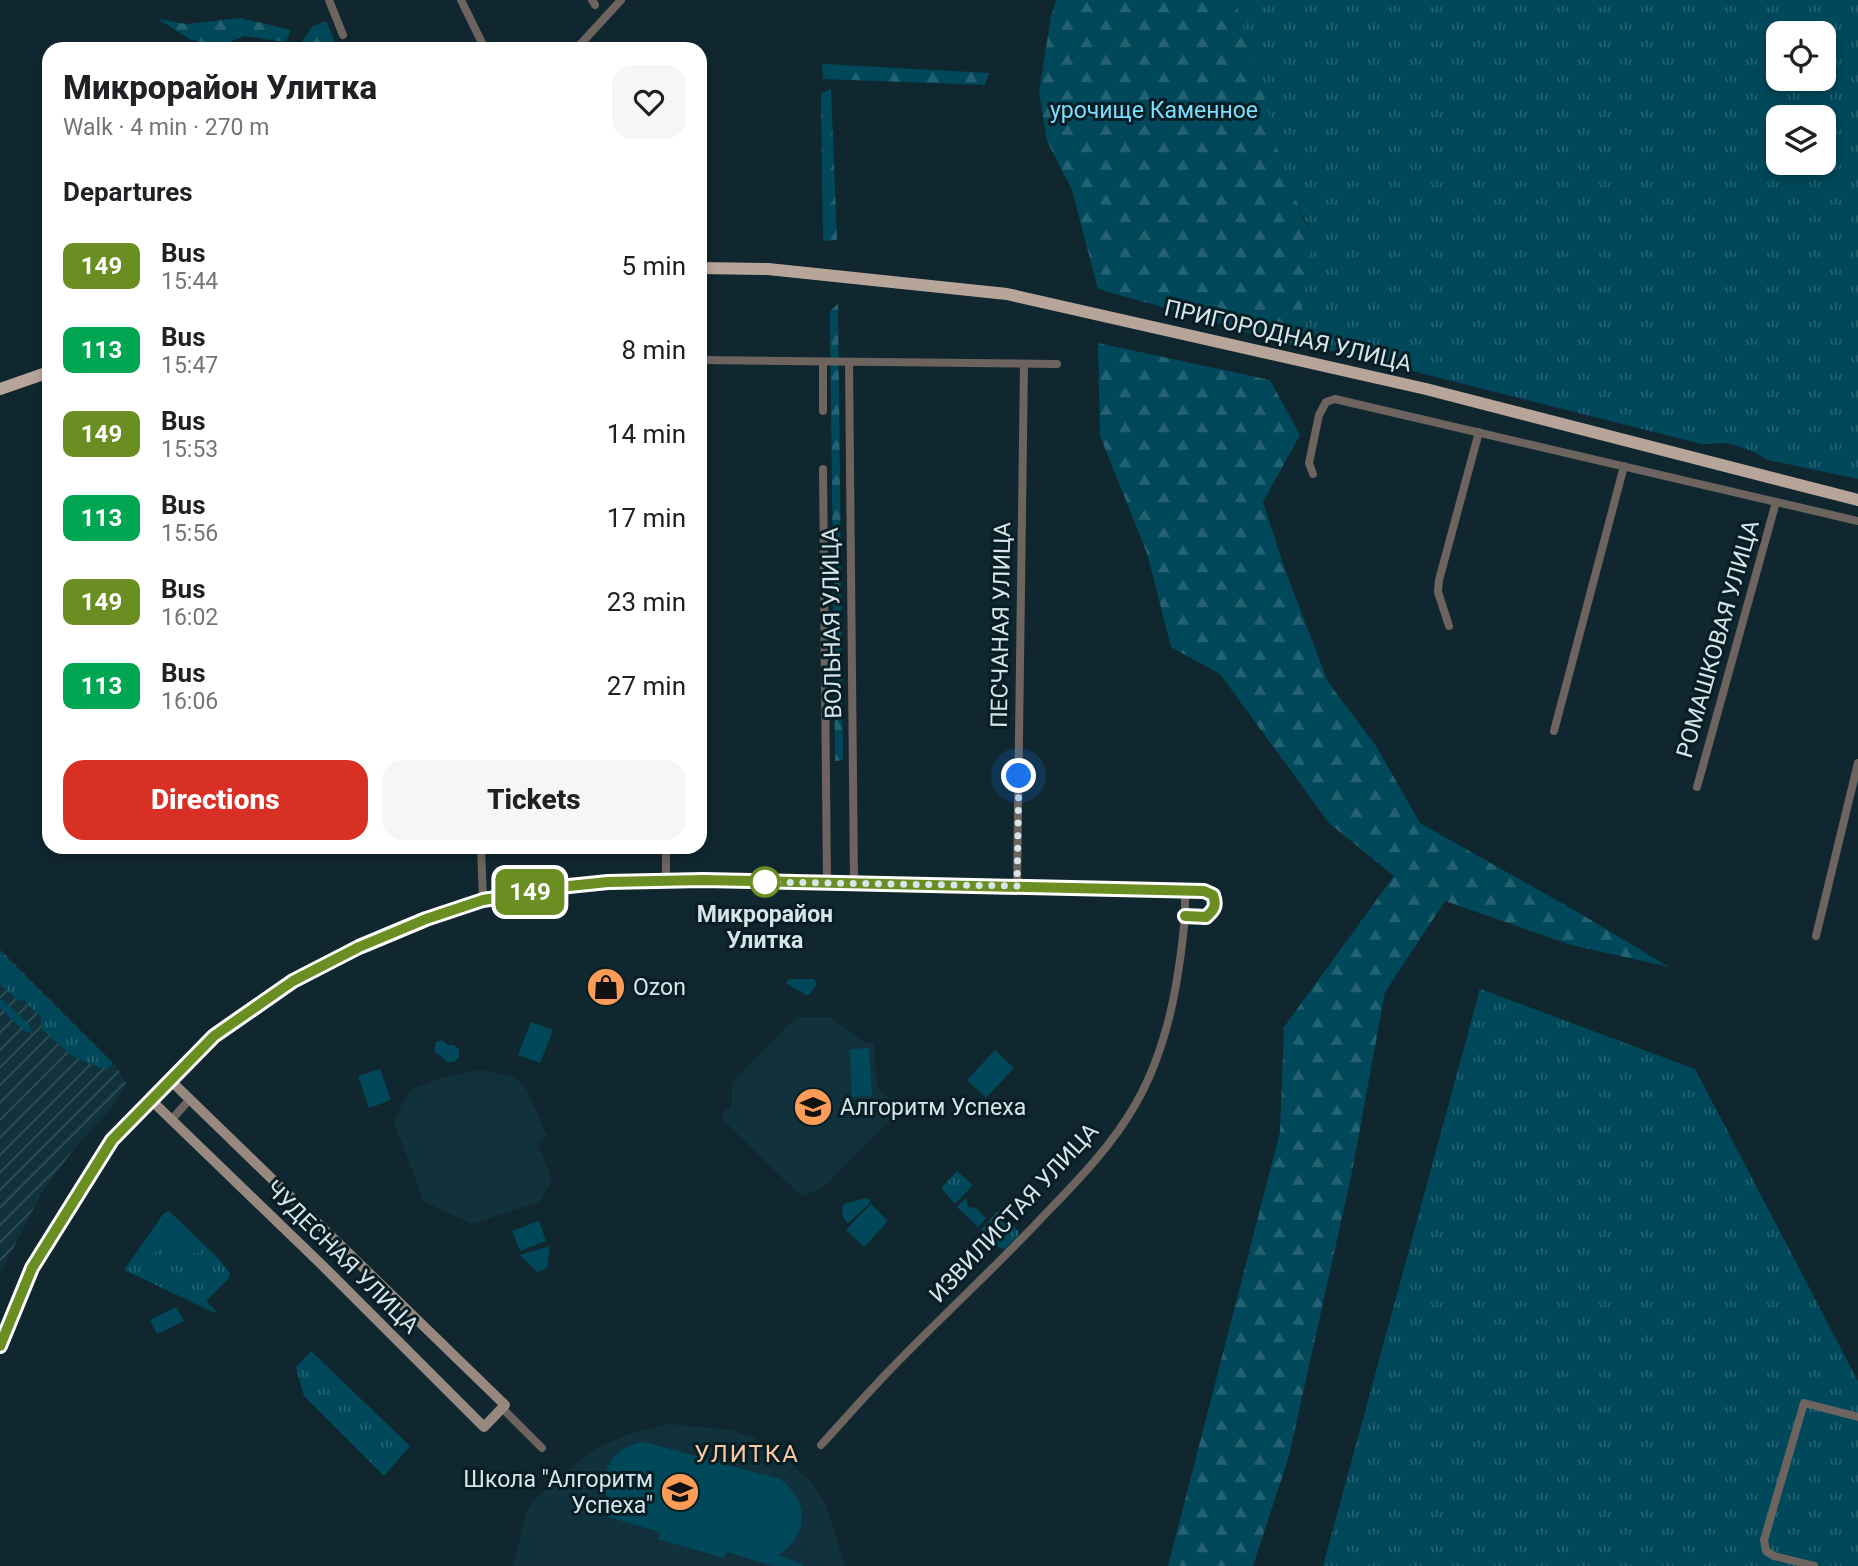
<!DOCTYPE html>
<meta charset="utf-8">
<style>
:root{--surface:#fff;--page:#f6f6f6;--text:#202124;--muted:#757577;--accent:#d93025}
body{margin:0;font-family:Roboto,sans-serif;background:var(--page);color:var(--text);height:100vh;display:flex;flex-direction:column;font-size:26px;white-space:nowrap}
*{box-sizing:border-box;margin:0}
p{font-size:23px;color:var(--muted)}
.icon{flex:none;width:38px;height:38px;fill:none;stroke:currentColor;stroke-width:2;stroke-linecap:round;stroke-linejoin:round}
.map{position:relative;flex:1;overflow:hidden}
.drawer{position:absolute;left:42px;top:42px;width:665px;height:812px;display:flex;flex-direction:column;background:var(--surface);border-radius:21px;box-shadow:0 4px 10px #0003}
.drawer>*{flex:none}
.badge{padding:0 14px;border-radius:10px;font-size:24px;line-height:46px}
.buttons{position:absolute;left:1766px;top:21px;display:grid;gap:14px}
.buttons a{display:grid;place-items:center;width:70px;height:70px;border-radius:14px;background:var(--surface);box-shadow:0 4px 10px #0003;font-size:35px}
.you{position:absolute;width:35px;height:35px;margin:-18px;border:5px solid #fff;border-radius:50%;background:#1a73e8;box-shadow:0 0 0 10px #1a73e833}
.map>.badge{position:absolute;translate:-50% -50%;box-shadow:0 0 0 4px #fff}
h2{padding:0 21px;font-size:26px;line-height:63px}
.round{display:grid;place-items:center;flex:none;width:74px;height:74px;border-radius:21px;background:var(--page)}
.summary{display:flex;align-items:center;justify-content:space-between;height:119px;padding:0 21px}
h1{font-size:33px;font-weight:800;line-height:52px}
.cta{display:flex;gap:14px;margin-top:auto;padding:14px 21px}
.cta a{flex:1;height:80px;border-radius:21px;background:var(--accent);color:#fff;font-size:28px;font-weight:800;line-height:80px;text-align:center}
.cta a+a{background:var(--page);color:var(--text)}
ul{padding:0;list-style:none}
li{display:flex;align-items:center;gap:21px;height:84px;padding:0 21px}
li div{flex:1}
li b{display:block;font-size:26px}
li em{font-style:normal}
li .badge{min-width:77px;font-weight:700;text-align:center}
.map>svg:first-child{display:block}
</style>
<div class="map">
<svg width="1858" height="1566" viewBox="0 0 1858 1566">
<defs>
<pattern id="industrial-furrows" width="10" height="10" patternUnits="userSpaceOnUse" patternTransform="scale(1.75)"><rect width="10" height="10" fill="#11323c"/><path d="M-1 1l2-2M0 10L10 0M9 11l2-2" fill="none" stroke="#335058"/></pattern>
<pattern id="grass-tufts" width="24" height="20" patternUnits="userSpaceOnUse" patternTransform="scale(1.75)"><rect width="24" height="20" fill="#00485a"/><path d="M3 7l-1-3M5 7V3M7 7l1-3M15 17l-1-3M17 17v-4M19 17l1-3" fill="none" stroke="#246272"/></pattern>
<pattern id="forest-firs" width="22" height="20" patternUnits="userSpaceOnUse" patternTransform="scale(1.75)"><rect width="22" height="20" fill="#00485a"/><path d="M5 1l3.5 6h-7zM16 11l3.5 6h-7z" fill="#246272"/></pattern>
</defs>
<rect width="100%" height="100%" fill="#10272f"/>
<g fill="#11323c">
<polygon points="796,1017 830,1017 865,1043 874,1042 877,1086 899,1110 825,1186 802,1197 723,1120 724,1109 729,1110 732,1105 732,1083"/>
<polygon points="481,1070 510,1076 521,1082 528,1092 547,1136 537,1141 552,1180 541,1201 472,1224 424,1202 394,1122 401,1106 412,1089 444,1077"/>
<polygon points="669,1424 731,1430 755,1438 784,1457 810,1481 825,1503 845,1566 513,1566 526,1514 532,1502 554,1482 591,1451 629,1434"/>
</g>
<polygon fill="url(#industrial-furrows)" points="0,949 116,1066 127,1085 106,1114 74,1149 42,1192 0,1274"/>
<g fill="url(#grass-tufts)" fill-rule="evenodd">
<path d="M1235,0H1858V479L1768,460L1752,451L1727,443L1702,444L1296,342L1298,289L1314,236C1273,168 1256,77 1235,0ZM1778,33H1824V79H1778ZM1778,117H1824V163H1778Z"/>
<path d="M0,951L113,1063L108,1069C76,1063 63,1049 41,1028V1017L23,1000L19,1001L0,984Z"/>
<polygon points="1480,989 1695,1069 1858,1381 1858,1566 1323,1566"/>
<polygon points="0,998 29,1024 32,1033 24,1031 0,1008"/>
<polygon points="957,1171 973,1185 955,1204 941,1188"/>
<polygon points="966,1198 968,1207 976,1208 986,1218 978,1227 957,1207"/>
<polygon points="999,1210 1019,1232 1017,1237 1005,1249 998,1247 980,1231"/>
<polygon points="169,1211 217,1257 230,1273 228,1279 206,1301 216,1311 215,1313 124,1270 164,1213"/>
<polygon points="311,1351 410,1446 384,1476 304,1396 296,1367"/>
</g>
<g fill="url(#forest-firs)">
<path d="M1056,0H1235L1267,105L1276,145L1303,219L1314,236C1308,272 1295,289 1306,326L1293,346L1277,343L1223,324L1098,289L1072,190L1047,141L1039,92L1051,16Z"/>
<polygon points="240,18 291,30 286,42 244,36 218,47 189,39 158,19 186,24"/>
<polygon points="326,21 338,49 297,49 312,27"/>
<polygon points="822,64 989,73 985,85 823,79"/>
<polygon points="831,89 837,240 823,241 821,93"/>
<polygon points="838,304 843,760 835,761 830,311"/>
<polygon points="1098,343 1270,380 1300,435 1263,502 1285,570 1328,682 1376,746 1420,823 1574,910 1669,967 1571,945 1445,901 1385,992 1352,1172 1289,1456 1253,1566 1168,1566 1280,1132 1284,1027 1394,876 1329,823 1220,674 1171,647 1147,553 1100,436"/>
</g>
<g fill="#00485a">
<polygon points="789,979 814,979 817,984 810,994 806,995 786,983"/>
<polygon points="531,1022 553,1030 540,1063 518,1055"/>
<polygon points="442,1040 448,1045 454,1045 459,1050 459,1057 454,1062 447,1062 434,1051 436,1042"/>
<polygon points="869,1048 872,1096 852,1097 850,1049"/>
<polygon points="995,1050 1014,1068 986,1098 967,1080"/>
<polygon points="380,1069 391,1100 369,1108 358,1076"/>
<path d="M866,1198L870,1200L869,1204L848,1223C842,1219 841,1210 844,1204Z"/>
<polygon points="871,1204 888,1221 864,1247 846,1230"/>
<path d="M170,1221L202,1250L198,1254C182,1250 165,1242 151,1255L145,1250L165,1224Z"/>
<polygon points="539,1221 546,1241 520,1251 512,1231"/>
<polygon points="550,1246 547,1268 537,1272 520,1255"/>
<polygon points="176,1307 184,1321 157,1334 150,1320"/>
<path d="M644,1442L780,1479C810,1502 809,1535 778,1555L803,1564L802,1566H773L727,1552L724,1558L658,1539L660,1532L584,1510L586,1502L612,1509C596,1479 608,1446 644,1442Z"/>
</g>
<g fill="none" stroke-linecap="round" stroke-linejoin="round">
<g stroke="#6d645f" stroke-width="8">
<polyline points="329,0 343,35"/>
<polyline points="461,0 485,49"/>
<polyline points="592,0 595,5"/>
<polyline points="576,49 621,0"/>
<polyline points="700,360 1057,364"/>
<polyline points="849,362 854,883"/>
<polyline points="823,411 823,362"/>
<polyline points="823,469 827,883"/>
<polyline points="1313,474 1309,463 1319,415 1326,402 1335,399 1858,521"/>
<polyline points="1449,626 1438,592 1439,580 1479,432"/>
<polyline points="1554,731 1624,466"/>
<polyline points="1697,787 1776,502"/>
<polyline points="481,847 483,900"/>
<polyline points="666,880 666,847"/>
<polyline points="1017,886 1024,364"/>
<polyline points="1816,936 1858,763"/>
<polyline points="173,1118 190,1099"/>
<polyline points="502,1408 542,1448"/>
<path d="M821,1445C843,1421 864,1397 886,1374C934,1324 985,1277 1033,1227C1070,1188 1108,1152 1135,1105C1168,1048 1179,981 1185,916V891L1204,892L1213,895C1217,906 1215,910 1206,917L1185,916"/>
<polyline points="1814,1566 1774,1556 1766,1551 1764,1540 1804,1403 1858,1417"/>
</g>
<g stroke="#978980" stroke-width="10">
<polyline points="151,1100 323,1266 484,1427 505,1405 170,1080"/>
<polyline points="0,1346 32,1268 112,1140 214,1036 293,981 379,938 483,900 569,885 681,880 1185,891"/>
</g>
<g stroke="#b8a59a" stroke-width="12">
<polyline points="700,268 768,269 1007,294 1426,389 1858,500"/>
<polyline points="0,389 49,372"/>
</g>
</g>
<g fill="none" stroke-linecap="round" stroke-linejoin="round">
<g stroke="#fff" stroke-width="16">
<path id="line" d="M0,1346L32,1268L112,1140L214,1036L293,981L359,947L426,919L483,900L569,886L608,882L703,880L1204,891L1213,895C1217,906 1214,910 1206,917L1185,916"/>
</g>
<use href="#line" stroke="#6b8e23" stroke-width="10"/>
<polyline stroke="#d7e5ea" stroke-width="7" stroke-dasharray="0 12.6" points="765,882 1017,886 1019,776"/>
</g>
<defs>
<g id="shop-disc" transform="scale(2.0125)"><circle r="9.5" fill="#fd9c56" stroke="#071e25"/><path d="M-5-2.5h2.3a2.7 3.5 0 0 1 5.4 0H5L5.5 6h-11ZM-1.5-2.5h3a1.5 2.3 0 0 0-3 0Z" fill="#111"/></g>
<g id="school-disc" transform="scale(2.0125)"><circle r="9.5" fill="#fd9c56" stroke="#071e25"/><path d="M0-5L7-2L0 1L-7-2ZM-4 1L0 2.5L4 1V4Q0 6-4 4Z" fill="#111"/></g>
</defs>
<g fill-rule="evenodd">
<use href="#shop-disc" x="606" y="987"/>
<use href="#school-disc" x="813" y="1107"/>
<use href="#school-disc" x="680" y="1492"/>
</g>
<circle fill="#fff" stroke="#6b8e23" stroke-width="3.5" cx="765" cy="882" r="14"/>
<g text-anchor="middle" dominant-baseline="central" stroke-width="6" stroke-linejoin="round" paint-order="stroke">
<g font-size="23" fill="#7cddfc" stroke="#071e25">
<text x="1154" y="110">урочище Каменное</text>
</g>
<g font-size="23" fill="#d7e5ea" stroke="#071e25">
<text transform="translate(1288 336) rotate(13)">ПРИГОРОДНАЯ УЛИЦА</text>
<text transform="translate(832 623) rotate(-91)">ВОЛЬНАЯ УЛИЦА</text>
<text transform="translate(1001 625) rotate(-89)">ПЕСЧАНАЯ УЛИЦА</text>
<text transform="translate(1718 639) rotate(-74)">РОМАШКОВАЯ УЛИЦА</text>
<text transform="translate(1014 1213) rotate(-47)">ИЗВИЛИСТАЯ УЛИЦА</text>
<text transform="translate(342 1257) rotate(45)">ЧУДЕСНАЯ УЛИЦА</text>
</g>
<g font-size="23" font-weight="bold" fill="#d7e5ea" stroke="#071e25">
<text x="765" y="914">Микрорайон<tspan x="765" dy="26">Улитка</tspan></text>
</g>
<g font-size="23" fill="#d7e5ea" stroke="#071e25" text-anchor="start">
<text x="633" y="987">Ozon</text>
<text x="840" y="1107">Алгоритм Успеха</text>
<text x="653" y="1479" text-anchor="end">Школа "Алгоритм<tspan x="653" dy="26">Успеха"</tspan></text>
</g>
<g font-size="24" letter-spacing="2" fill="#fec7a2" stroke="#071e25">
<text x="747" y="1454">УЛИТКА</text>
</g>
</g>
</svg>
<div class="buttons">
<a><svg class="icon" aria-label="locate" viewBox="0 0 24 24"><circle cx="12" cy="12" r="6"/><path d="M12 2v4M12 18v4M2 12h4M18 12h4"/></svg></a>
<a><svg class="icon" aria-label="layers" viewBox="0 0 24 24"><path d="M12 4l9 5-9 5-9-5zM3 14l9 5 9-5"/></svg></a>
</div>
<div class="you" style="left:1019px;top:776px"></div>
<b class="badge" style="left:530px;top:892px;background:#6b8e23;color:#fff">149</b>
<section class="drawer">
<div class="summary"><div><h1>Микрорайон Улитка</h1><p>Walk · 4 min · 270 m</p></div><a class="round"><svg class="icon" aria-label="heart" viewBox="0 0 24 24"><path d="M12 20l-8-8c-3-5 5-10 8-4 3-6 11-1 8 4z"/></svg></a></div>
<h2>Departures</h2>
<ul>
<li><span class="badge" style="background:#6b8e23;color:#fff">149</span><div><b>Bus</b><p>15:44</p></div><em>5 min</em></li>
<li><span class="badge" style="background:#00a651;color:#fff">113</span><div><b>Bus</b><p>15:47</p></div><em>8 min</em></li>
<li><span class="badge" style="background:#6b8e23;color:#fff">149</span><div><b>Bus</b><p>15:53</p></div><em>14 min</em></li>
<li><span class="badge" style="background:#00a651;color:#fff">113</span><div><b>Bus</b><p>15:56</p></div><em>17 min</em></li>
<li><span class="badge" style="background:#6b8e23;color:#fff">149</span><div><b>Bus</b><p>16:02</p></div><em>23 min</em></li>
<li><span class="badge" style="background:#00a651;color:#fff">113</span><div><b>Bus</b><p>16:06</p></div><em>27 min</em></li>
</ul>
<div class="cta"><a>Directions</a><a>Tickets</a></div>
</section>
</div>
